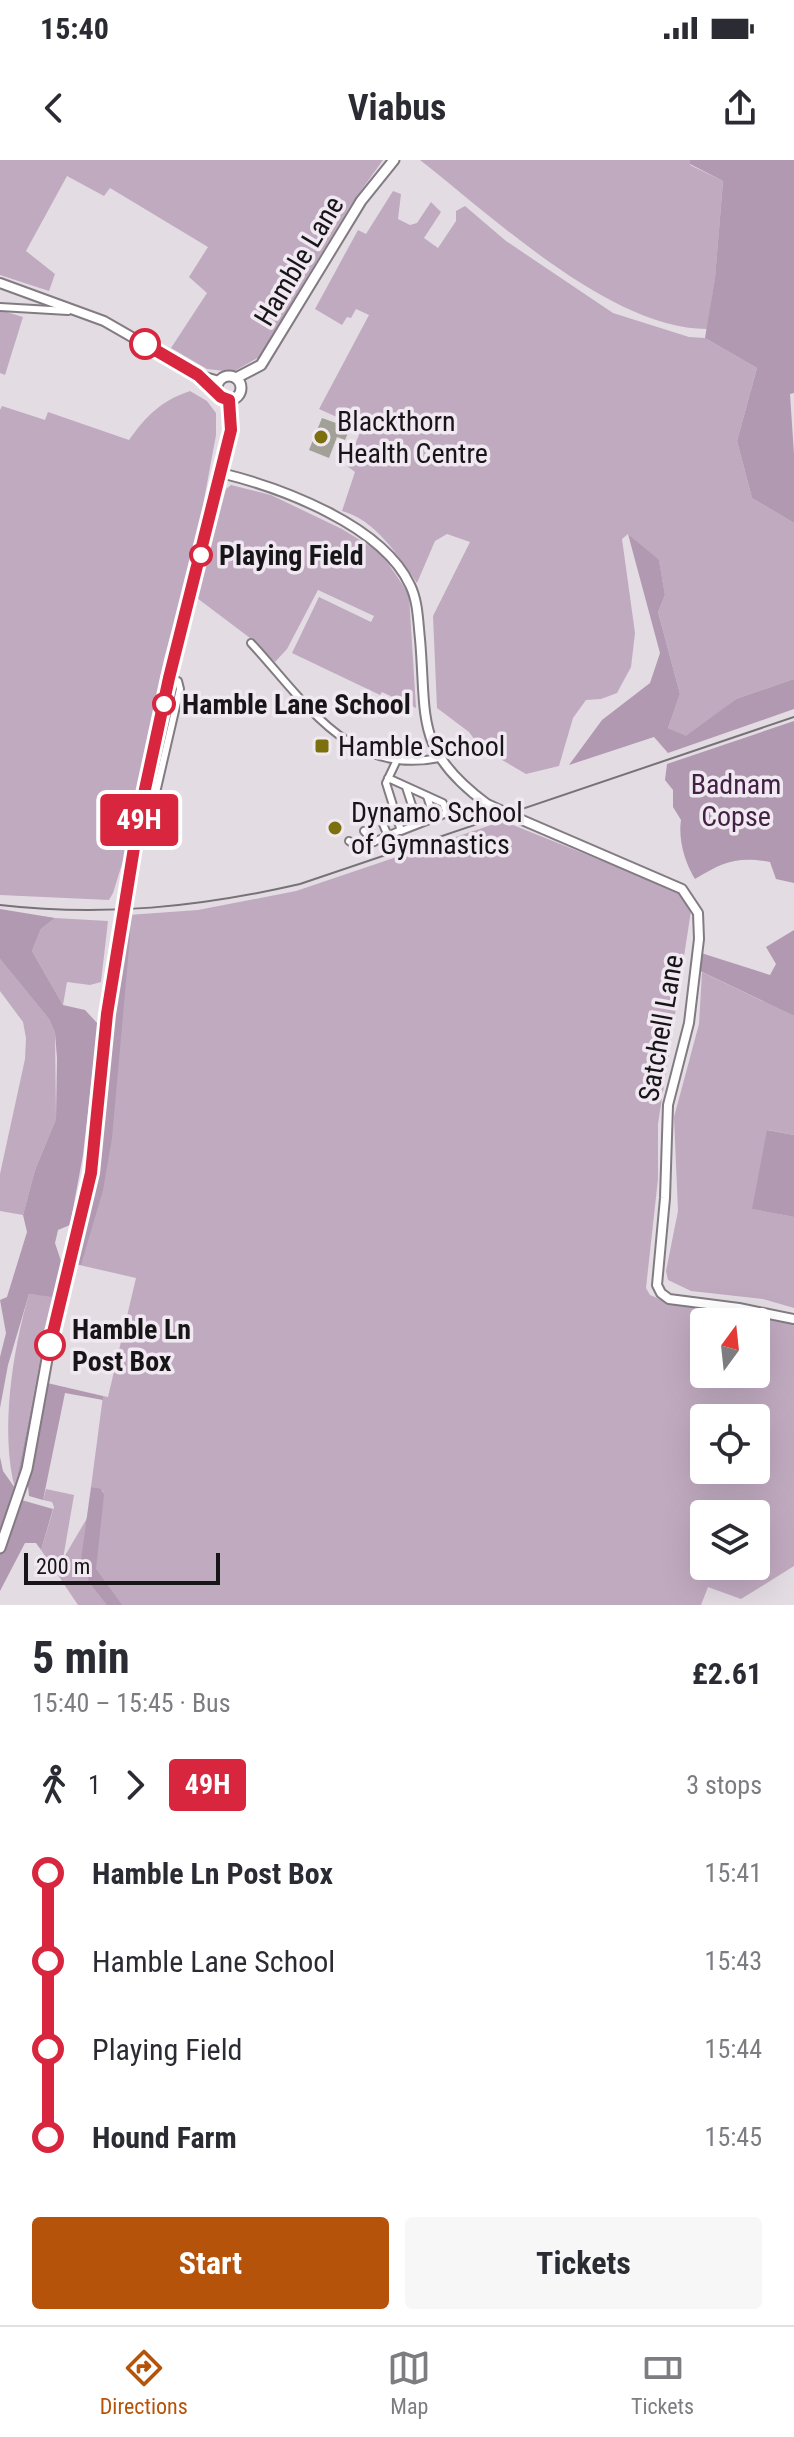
<!DOCTYPE html>
<meta charset="utf-8">
<style>
:root{--surface:#fff;--page:#f7f7f7;--text:#2b2b33;--muted:#7c7c81;--line:#e1e1e2;--accent:#b45309}
body{margin:0;font-family:"Roboto Condensed",sans-serif;background:var(--page);color:var(--text);height:100vh;display:flex;flex-direction:column;font-size:30px;white-space:nowrap}
*{box-sizing:border-box;margin:0}
p{font-size:26px;color:var(--muted)}
.icon{flex:none;width:44px;height:44px;fill:none;stroke:currentColor;stroke-width:2;stroke-linecap:round;stroke-linejoin:round}
.map{position:relative;height:1445px;overflow:hidden}
.sheet{display:flex;flex-direction:column;background:var(--surface);flex:1}
.sheet>*{flex:none}
.badge{padding:0 16px;border-radius:6px;font-size:28px;line-height:52px}
.needle{width:52px;rotate:15deg}
.tools{position:absolute;left:690px;top:1148px;display:grid;gap:16px}
.tools a{display:grid;place-items:center;width:80px;height:80px;border-radius:8px;background:var(--surface);box-shadow:0 8px 32px #0002;font-size:40px}
.scale{position:absolute;left:24px;bottom:20px;width:196px;box-sizing:border-box;padding-left:8px;border:4px solid #181518;border-top:0;font-size:22px;line-height:28px;white-space:nowrap;color:#181518;-webkit-text-stroke:6px #f1e9f1;paint-order:stroke}
.map>.badge{position:absolute;translate:-50% -50%;box-shadow:0 0 0 4px #fff}
.legs{display:flex;align-items:center;gap:12px;height:88px;padding:0 32px;font-size:26px}
.legs p{margin-inline-start:auto}
.overview{display:flex;align-items:center;justify-content:space-between;height:136px;padding:0 32px}
h1{font-size:44px;font-weight:700;line-height:60px}
.cta{display:flex;gap:16px;margin-top:auto;padding:16px 32px}
.cta a{flex:1;height:92px;border-radius:8px;background:var(--accent);color:#fff;font-size:32px;font-weight:700;line-height:92px;text-align:center}
.cta a+a{background:var(--page);color:var(--text)}
ul{padding:0 32px;list-style:none}
li{display:flex;align-items:center;gap:28px;height:88px;font-size:30px}
li i{display:grid;place-items:center;width:12px;height:100%;margin:0 10px;background:currentColor}
li i::after{content:'';width:20px;height:20px;margin:-10px;border:6px solid;border-radius:50%;background:var(--surface)}
li p{margin-inline-start:auto}
li:first-child i{background:linear-gradient(#0000 50%,currentColor 0)}
li:last-child i{background:linear-gradient(currentColor 50%,#0000 0)}
.status{display:flex;justify-content:space-between;align-items:center;height:56px;padding:0 40px;background:var(--surface);direction:ltr}
.status svg{height:22px;fill:currentColor}
header{display:flex;justify-content:space-between;align-items:center;height:104px;padding:0 32px;background:var(--surface);font-size:36px;font-weight:700}
.dock{display:flex;justify-content:space-around;align-items:center;height:112px;border-top:2px solid var(--line);background:var(--surface);font-size:22px;color:var(--muted)}
.dock a{display:grid;justify-items:center;gap:4px}
.dock .on{color:var(--accent)}
.map>svg:first-child{display:block}
</style>
<div class="status"><b>15:40</b><svg viewBox="0 0 49 12"><path d="M0 12V9h3v3zM5 12V6h3v6zM10 12V3h3v9zM15 12V0h3v12zM26 1h20v11H26zM47 4h2v5h-2z"/></svg></div>
<header><svg class="icon" aria-label="back" viewBox="0 0 24 24"><path d="M15 5l-7 7 7 7"/></svg>Viabus<svg class="icon" aria-label="share" viewBox="0 0 24 24"><path d="M12 15V3M7 8l5-5 5 5M5 13v7h14v-7"/></svg></header>
<div class="map">
<svg width="794" height="1445" viewBox="0 0 794 1445">
<rect width="100%" height="100%" fill="#e3dce3"/>
<g fill="#c0aac0" fill-rule="evenodd">
<polygon points="0,0 383,0 350,46 259,197 233,212 207,209 171,188 207,133 189,117 208,87 110,28 104,36 67,16 26,91 55,114 49,131 0,115"/>
<path d="M420,0H690V5L723,21L715,119L707,169C611,169 493,57 420,0Z"/>
<path d="M393,31L401,34L398,59L410,65L417,63L431,42L441,52L424,78L438,88L456,61V51L465,46L506,81L613,153L689,177L705,178L757,208L737,281L752,338L794,363V519L736,539L686,577L668,568L680,534L658,452L665,435L659,401L628,374L622,379L635,473L631,507L617,533L601,539L586,540L573,558L559,606L526,614L480,587L469,572L437,548L433,456L470,382L447,374L435,381L417,423C398,395 375,360 342,351L355,312L347,306L360,272L348,262L319,249L369,155L356,149L351,158L347,157L342,165L315,149L358,70L366,74Z"/>
<polygon points="0,150 23,157 5,215 0,213"/>
<path d="M190,231L207,241L216,253V275L196,383L164,499L128,685L113,733L109,740L0,735V250L2,246L45,260L48,252L129,280C147,255 161,241 190,231Z"/>
<polygon points="231,325 271,335 342,369 381,393 409,434 416,548 382,532 380,535 292,493 319,437 371,462 374,456 318,430 287,489 275,502 250,478 197,438 226,329"/>
<path d="M503,661L680,732L691,751L658,964V1019L646,1128L650,1135L662,1140L737,1149L794,1162V1406L741,1439L708,1427L701,1445H78L41,1390L54,1347L52,1342L43,1340L46,1329L74,1335L63,1399L103,1331L91,1327L103,1236L108,1237L136,1118L75,1104L95,1002L128,755L198,750L296,731ZM704,1162H756V1214H704ZM704,1258H756V1310H704ZM704,1354H756V1406H704Z"/>
<polygon points="55,758 108,761 101,822 90,825 67,822 63,845 32,791 41,769"/>
<polygon points="0,799 49,859 55,873 56,959 35,1010 23,1055 0,1051 0,1014 25,899 26,878 23,862 0,831"/>
<polygon points="702,812 794,856 794,975 768,970 753,1049 794,1057 794,1148 763,1139 691,1131 668,1120 666,1111 678,1051 674,957 699,864"/>
<path d="M29,1134L53,1136L15,1329C0,1272 12,1193 29,1134Z"/>
</g>
<g fill="#b199b1">
<polygon points="690,0 794,0 794,233 790,234 794,294 794,363 752,338 737,281 757,208 705,178 715,118 723,21 690,4"/>
<polygon points="628,374 659,400 665,435 658,452 680,534 668,568 686,576 736,539 794,519 794,549 668,593 654,577 569,605 602,560 650,523 660,493"/>
<path d="M794,561V723L776,719L770,702C737,696 723,702 695,719C685,703 678,679 681,660L673,647V630L665,620L667,604Z"/>
<polygon points="0,749 55,758 41,769 32,791 63,845 85,850 98,864 83,995 70,1065 58,1070 55,1083 61,1101 43,1222 103,1236 103,1240 65,1233 43,1340 29,1336 27,1316 18,1339 53,1349 41,1390 36,1383 25,1383 0,1431 0,1297 3,1311 15,1328 53,1137 29,1134 8,1205 0,1248 0,1197 6,1173 0,1140 7,1137 27,1072 23,1055 35,1010 56,959 57,898 55,873 49,859 0,799"/>
<polygon points="126,767 130,770 130,777 112,978 103,1030 81,1105 75,1104 95,1002"/>
<polygon points="794,770 794,856 694,808 698,792 770,815 776,804 766,787"/>
<polygon points="767,970 794,975 794,1057 752,1049"/>
<polygon points="91,1327 101,1329 104,1335 96,1409 122,1445 107,1445 89,1422 86,1408 80,1407"/>
</g>
<polygon fill="#a2a198" points="322,258 350,268 345,280 337,277 329,298 309,290"/>
<g fill="none" stroke-linecap="round" stroke-linejoin="round">
<g stroke="#827c82" stroke-width="10">
<g id="minor">
<polyline points="0,147 68,151"/>
<path d="M251,483C304,540 349,617 439,598"/>
<polyline points="388,618 443,643 447,653 401,671 386,623 396,602"/>
<polyline points="406,627 418,664"/>
<polyline points="427,636 434,658"/>
<polyline points="383,664 388,676"/>
<polyline points="138,667 143,668 149,663 180,529 178,521 169,518"/>
<polyline points="364,671 374,682"/>
<polyline points="349,681 360,688 401,670"/>
</g>
</g>
<g stroke="#827c82" stroke-width="12">
<g id="tertiary">
<polyline points="0,123 104,161 198,215 219,221"/>
<polyline points="199,215 218,234"/>
<path d="M221,313C282,328 382,365 410,425C418,441 418,461 420,479C427,559 414,590 487,644"/>
<polyline points="522,660 682,729 698,753 699,779 689,863 668,945 665,1038 657,1125 661,1133 669,1139 739,1148 794,1159"/>
</g>
</g>
<g stroke="#827c82" stroke-width="13">
<g id="secondary">
<circle cx="229" cy="228" r="12"/>
<polyline points="236,218 261,205 361,41 394,0"/>
<polyline points="126,734 169,518 231,270 229,240"/>
<polyline points="0,1388 27,1309 53,1166 91,1013 107,854 122,756"/>
</g>
</g>
<use href="#minor" stroke="#fff" stroke-width="6"/>
<use href="#tertiary" stroke="#fff" stroke-width="8"/>
<use href="#secondary" stroke="#fff" stroke-width="9"/>
<path stroke="#777277" stroke-width="2" d="M0,745C103,757 200,747 300,724L794,557"/>
<g stroke="#827c82" stroke-width="12" stroke-linecap="butt">
<polyline id="tertiary-bridge" points="487,644 522,660"/>
</g>
<g stroke="#827c82" stroke-width="13" stroke-linecap="butt">
<polyline id="secondary-bridge" points="122,756 126,734"/>
</g>
<use href="#tertiary-bridge" stroke="#fff" stroke-width="8"/>
<use href="#secondary-bridge" stroke="#fff" stroke-width="9"/>
</g>
<g fill="none" stroke-linecap="round" stroke-linejoin="round">
<g stroke="#fff" stroke-width="18">
<polyline id="line-1" points="50,1185 91,1013 107,854 139,657 169,518 231,270 229,240 221,237 198,215 145,184"/>
</g>
<use href="#line-1" stroke="#d7263d" stroke-width="12"/>
</g>
<g fill="#fff" stroke="#d7263d" stroke-width="4">
<circle cx="145" cy="184" r="14"/>
<circle cx="201" cy="395" r="10"/>
<circle cx="164" cy="544" r="10"/>
<circle cx="50" cy="1185" r="14"/>
</g>
<g fill="#7c6f0d" stroke="#f1e9f1" stroke-width="3">
<circle cx="321" cy="277" r="8"/>
<rect x="314" y="578" width="16" height="16" rx="4"/>
<circle cx="335" cy="668" r="8"/>
</g>
<g text-anchor="middle" dominant-baseline="central" stroke-width="7" stroke-linejoin="round" paint-order="stroke">
<g font-size="28" fill="#181518" stroke="#f1e9f1">
<text transform="translate(299 101) rotate(-59)">Hamble Lane</text>
<text transform="translate(661 868) rotate(-80)">Satchell Lane</text>
</g>
<g font-size="28" fill="#181518" stroke="#f1e9f1" text-anchor="start">
<text x="337" y="261">Blackthorn<tspan x="337" dy="32">Health Centre</tspan></text>
<text x="338" y="586">Hamble School</text>
<text x="351" y="652">Dynamo School<tspan x="351" dy="32">of Gymnastics</tspan></text>
</g>
<g font-size="28" font-weight="bold" fill="#181518" stroke="#f1e9f1" text-anchor="start">
<text x="219" y="395">Playing Field</text>
<text x="182" y="544">Hamble Lane School</text>
<text x="72" y="1169">Hamble Ln<tspan x="72" dy="32">Post Box</tspan></text>
</g>
<g font-size="28" fill="#432144" stroke="#f1e9f1">
<text x="736" y="624">Badnam<tspan x="736" dy="32">Copse</tspan></text>
</g>
</g>
</svg>
<div class="tools">
<a><svg class="needle" viewBox="-14 -14 28 28"><path d="M0-13l5 13h-10z" fill="#e53935"/><path d="M0 13l5-13h-10z" fill="#7c7c81"/></svg></a>
<a><svg class="icon" aria-label="locate" viewBox="0 0 24 24"><circle cx="12" cy="12" r="6"/><path d="M12 2v4M12 18v4M2 12h4M18 12h4"/></svg></a>
<a><svg class="icon" aria-label="layers" viewBox="0 0 24 24"><path d="M12 4l9 5-9 5-9-5zM3 14l9 5 9-5"/></svg></a>
</div>
<div class="scale">200 m</div>
<b class="badge" style="left:139px;top:660px;background:#d7263d;color:#fff">49H</b>
</div>
<section class="sheet">
<div class="overview"><div><h1>5 min</h1><p>15:40 – 15:45 · Bus</p></div><b>£2.61</b></div>
<div class="legs"><svg class="icon" aria-label="walk" viewBox="0 0 24 24"><circle cx="13" cy="4" r="2"/><path d="M13 8l-2 6 4 7M11 14l-3 7M7 12l3-4h3l4 4"/></svg>1<svg class="icon" aria-label="forward" viewBox="0 0 24 24"><path d="M9 5l7 7-7 7"/></svg><b class="badge" style="background:#d7263d;color:#fff">49H</b><p>3 stops</p></div>
<ul>
<li><i style="color:#d7263d"></i><b>Hamble Ln Post Box</b><p>15:41</p></li>
<li><i style="color:#d7263d"></i><span>Hamble Lane School</span><p>15:43</p></li>
<li><i style="color:#d7263d"></i><span>Playing Field</span><p>15:44</p></li>
<li><i style="color:#d7263d"></i><b>Hound Farm</b><p>15:45</p></li>
</ul>
<div class="cta"><a>Start</a><a>Tickets</a></div>
</section>
<nav class="dock">
<a class="on"><svg class="icon" aria-label="directions" viewBox="0 0 24 24"><path d="M12 3l9 9-9 9-9-9zM9 14v-3h6M13 9l2 2-2 2"/></svg>Directions</a>
<a><svg class="icon" aria-label="map" viewBox="0 0 24 24"><path d="M3 6l6-2 6 2 6-2v14l-6 2-6-2-6 2zM9 4v14M15 6v14"/></svg>Map</a>
<a><svg class="icon" aria-label="tickets" viewBox="0 0 24 24"><path d="M3 7h18v10H3zM15 7v10"/></svg>Tickets</a>
</nav>
